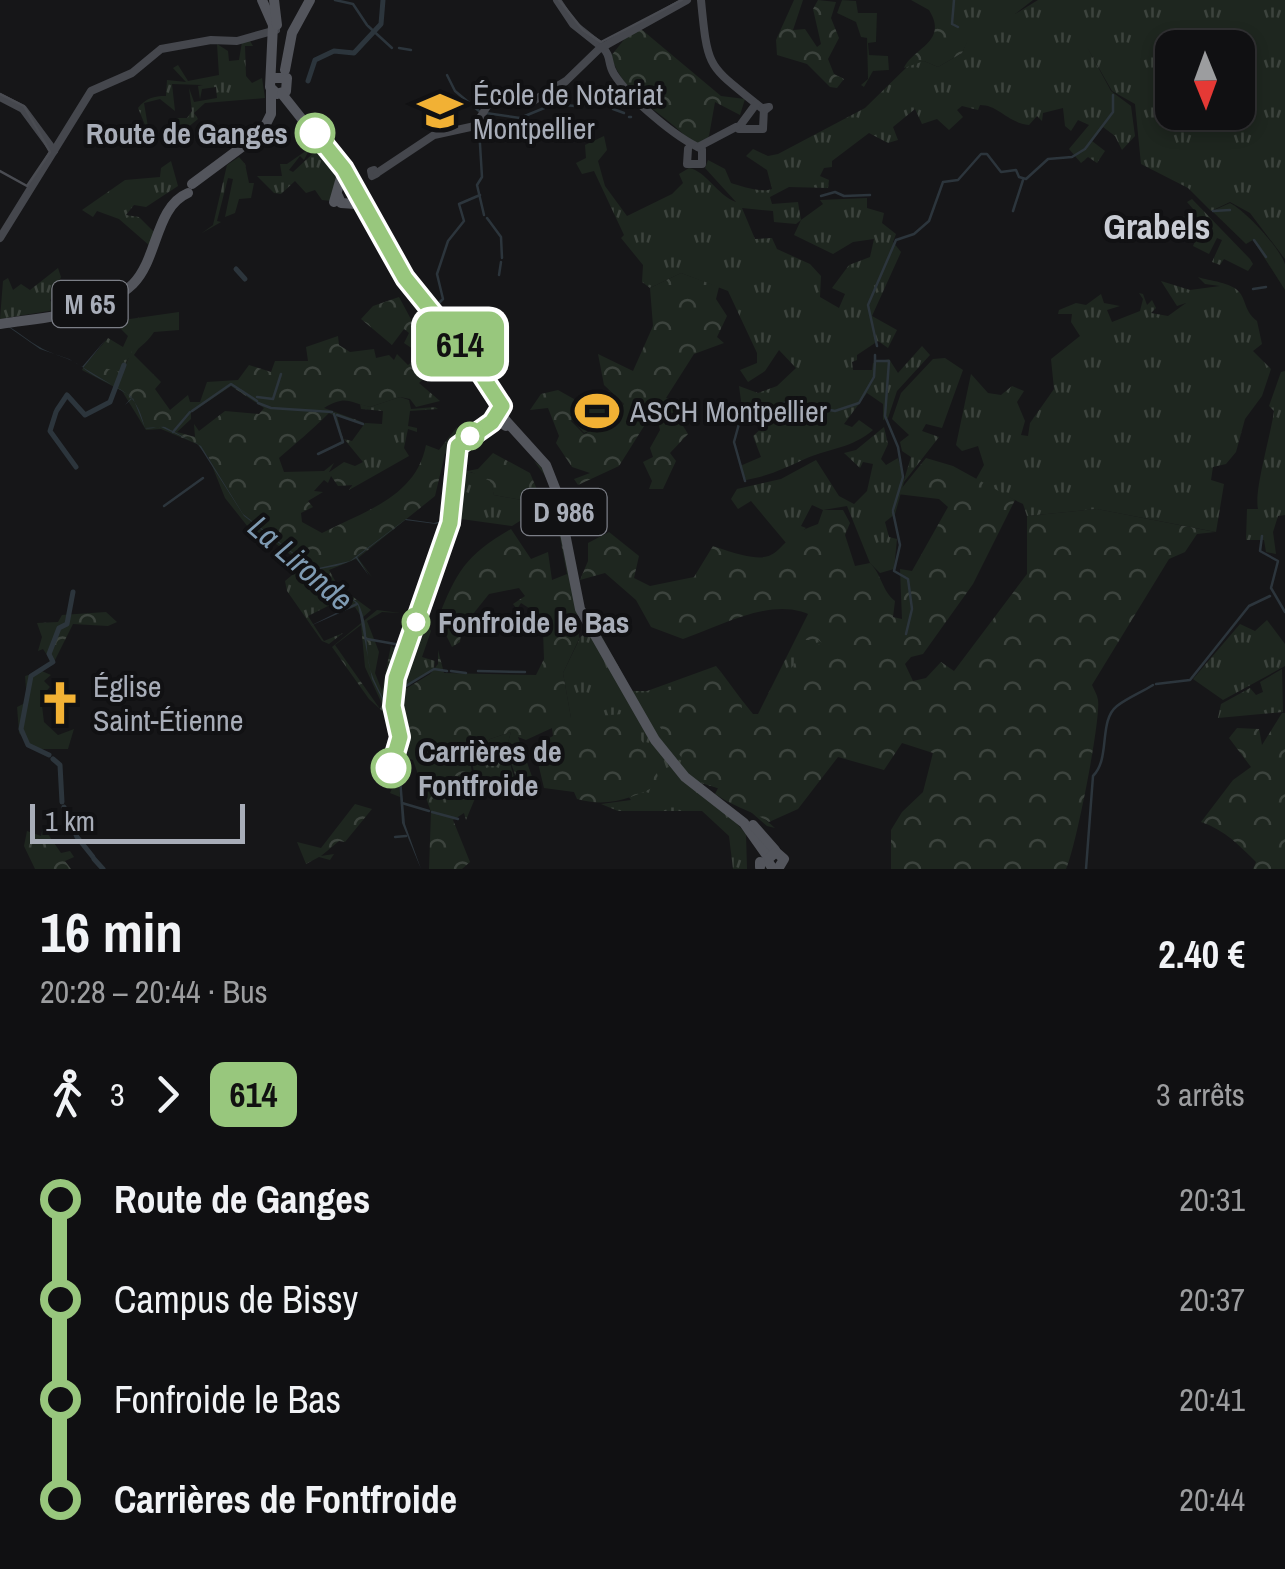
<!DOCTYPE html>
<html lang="fr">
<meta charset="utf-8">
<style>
:root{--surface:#101012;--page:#1e1e20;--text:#f1f3f6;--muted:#9c9d9f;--line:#303032}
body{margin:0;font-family:"Archivo Narrow",sans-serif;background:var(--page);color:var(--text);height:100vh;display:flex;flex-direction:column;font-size:38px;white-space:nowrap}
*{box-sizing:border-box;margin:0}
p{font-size:32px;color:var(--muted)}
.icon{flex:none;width:55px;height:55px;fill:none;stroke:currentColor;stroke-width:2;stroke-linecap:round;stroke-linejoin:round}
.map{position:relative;height:869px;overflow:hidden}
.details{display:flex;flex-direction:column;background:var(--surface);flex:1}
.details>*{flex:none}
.badge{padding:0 20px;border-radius:15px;font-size:35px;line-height:65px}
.needle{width:65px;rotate:179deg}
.fabs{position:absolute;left:1155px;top:30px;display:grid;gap:20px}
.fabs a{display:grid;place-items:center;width:100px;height:100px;border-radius:20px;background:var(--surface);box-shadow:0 5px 15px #0003,0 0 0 2px var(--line);font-size:50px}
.scale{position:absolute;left:30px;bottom:25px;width:215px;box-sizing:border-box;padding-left:10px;border:5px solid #a8adb8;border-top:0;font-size:28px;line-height:35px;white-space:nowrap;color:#a8adb8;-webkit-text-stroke:8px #111113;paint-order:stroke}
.map>.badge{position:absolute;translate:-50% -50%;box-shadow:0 0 0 5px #fff}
.legs{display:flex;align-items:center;gap:15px;height:110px;padding:0 40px;font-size:32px}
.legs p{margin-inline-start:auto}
.headline{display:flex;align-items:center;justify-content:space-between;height:170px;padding:0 40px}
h1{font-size:55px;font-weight:700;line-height:75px}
ul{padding:0 40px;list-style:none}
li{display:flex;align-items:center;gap:35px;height:100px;font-size:38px}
li i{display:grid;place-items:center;width:15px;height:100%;margin:0 12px;background:currentColor}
li i::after{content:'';width:25px;height:25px;margin:-12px;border:8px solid;border-radius:50%;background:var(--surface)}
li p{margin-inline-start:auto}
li:first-child i{background:linear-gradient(#0000 50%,currentColor 0)}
li:last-child i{background:linear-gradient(currentColor 50%,#0000 0)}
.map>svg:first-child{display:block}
</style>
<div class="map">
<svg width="1285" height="869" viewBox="0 0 1285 869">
<defs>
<pattern id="grass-tufts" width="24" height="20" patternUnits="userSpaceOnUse" patternTransform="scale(2.5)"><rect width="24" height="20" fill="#1e261f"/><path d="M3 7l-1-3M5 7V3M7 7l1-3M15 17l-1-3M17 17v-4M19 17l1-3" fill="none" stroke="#3c433d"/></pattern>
<pattern id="forest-crowns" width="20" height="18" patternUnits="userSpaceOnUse" patternTransform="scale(2.5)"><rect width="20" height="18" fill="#1e261f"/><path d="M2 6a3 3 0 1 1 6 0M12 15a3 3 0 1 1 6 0" fill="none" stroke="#3c433d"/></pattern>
</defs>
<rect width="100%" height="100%" fill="#161618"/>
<g fill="url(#grass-tufts)" fill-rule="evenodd">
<path d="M953,0H1033L1015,14L1038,0H1285V259L1250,213L1230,202L1211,211L1188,188L1141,164L1135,104L1112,91L1087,47L1111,91L1131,106L1135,136L1122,150L1115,136L1103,127L1092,141L1105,151L1097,163L1088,157L1081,163L1069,149L1089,125L1078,120L1071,131L1065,126L1063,108L1043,113L1042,121L1037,116L1029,125C1006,122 999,105 980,105L978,110L962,106L957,110L963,117L949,130L937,119L922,124L915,109L893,127L898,140L888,143L869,133L832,161V167L824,168L820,176L829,180L828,188L789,187L770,197L772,204L798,202L801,220L823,204L820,200L867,198V208L884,213L882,223L896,234L893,242L901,252L872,316L897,330L888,348L878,341L857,355V360L852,362L853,370H872L873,363L889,359L898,373L922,346L930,355L897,391L888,418L883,420V404L867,393L844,424L852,427L859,420L873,430C852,448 831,448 807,458C785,468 769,476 746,480L740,466L761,457L753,436L784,408L781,403L761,416L739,419L743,415L739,386L758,393L777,386L796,368L779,350L765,371L748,382L740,370L757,363V353L728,291L681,273L650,288L642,282L643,265L621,238L624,235L594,171L582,174L576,163L586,158L585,145L604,136L607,150L598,161L605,186L627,216L672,194L683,183L679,174L689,168C706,171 717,195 736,202L705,168L708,160L725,169L731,183C740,186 761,193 772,189L767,170L746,156L753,149L768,156L778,154L865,108L911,63L924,61L938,67L962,53L968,39L954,24ZM1172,48H1238V112H1172ZM742,208L773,211L774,222L796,224L801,220L794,235L833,254L853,242L874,239L870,257L849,265L832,288L845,294L839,308L820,297L821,276L810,264L777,249L772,238L755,239Z"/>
<path d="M250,41L253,46H245L246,76L252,83L262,78L265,98L205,103L194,113L198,119L182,132L169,124L175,118H187L192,111L189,88L194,102L217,98L216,87L202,89L200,99L198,86L203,85L172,84L175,111L160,99L144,103L148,127L158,137L141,127L145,125L138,108C146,98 154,96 166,96L167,80L186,82L173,68L178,65L188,81L219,75L217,44L228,51L229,61L239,60L242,42Z"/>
<polygon points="321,146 339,170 332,201 322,200 315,190 306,193 295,181 281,194 274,193 257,176 282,176 280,164 287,164 310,148 304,160 300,156 289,170 293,172"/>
<polygon points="239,157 245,164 249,183 254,183 251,198 239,199 235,213 225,217 233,179 228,178 217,221 221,222 202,233 213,225 227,165"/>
<polygon points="171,161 178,186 146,207 134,205 126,215 139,217 155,233 150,246 119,219 97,211 93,217 82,210 125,180 160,177 161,168"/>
<polygon points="1192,199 1250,259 1253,264 1248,271 1224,259 1220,265 1212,262 1222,240 1217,238 1209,254 1193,246 1196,239 1175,222 1194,210 1187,202"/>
<polygon points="58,268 61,277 50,301 67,308 0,319 3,281 8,278 13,290 21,284 30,290"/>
<path d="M1198,277C1209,281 1232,282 1240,293C1246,301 1245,312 1257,321L1262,344L1253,351L1271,369L1262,396L1245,419L1236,452L1226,464L1213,467L1211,480L1224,484L1216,532L1097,509L1027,516L1023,504L975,481L984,465L978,446L962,451L956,445L971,374L988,393L1001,395L1012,386L1024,391L1017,402L1025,421L1021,435L1028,436L1030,423L1054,389L1051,359L1080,336L1071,322L1072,314H1058L1059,310L1076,303L1086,305L1101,294L1104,303L1120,306L1107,310L1112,322L1140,311L1143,299L1139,293L1143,294L1147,305L1152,300L1156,308L1151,313L1168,316L1186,303L1177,306L1161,281L1190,290L1220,286L1205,284Z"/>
<path d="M179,312V330L154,332C143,349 129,351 121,372L84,366L108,338L123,347L128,336L119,327L123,320Z"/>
<polygon points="945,358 963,370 942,428 926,424 922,431 939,437 904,482 895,514 885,522 889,537 897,539 894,569 880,573 870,563 847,506 823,510 812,505 801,526 806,528 787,544 751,501 738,509 731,499 737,489 781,479 816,460 839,496 854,504 867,491 873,464 863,462 860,468 844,453 856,450 884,427 888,444 881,459 886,465 898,458 904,480 911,457 902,451 900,442 909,435 892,419 901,393 933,359"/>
<path d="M1285,371V515L1278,516L1273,532L1276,554L1266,552L1264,540H1246L1247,509H1258C1254,490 1270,439 1274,411L1269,406L1281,372Z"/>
<polygon points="400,397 409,400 411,409 435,407 438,409 410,411 408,426 417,428 417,432 408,429 404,448 409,456 349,490 353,484 328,473 344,462 355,466 363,462 344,439 352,441 365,423 382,424 383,411 361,409 360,404 370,407"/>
<polygon points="469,472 490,477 494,495 527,501 534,512 512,526 454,518 455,477"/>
<polygon points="303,566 346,597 308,616 324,641 343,633 329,644 322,641 287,591 285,581"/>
<polygon points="814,602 866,733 753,809 775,828 767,826 727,791 701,783 746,834 747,869 733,869 729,836 702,811 618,811 601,804 631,800 571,718 563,673 579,640 577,610 579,638 596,626 632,691 647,691 716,666 721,672 703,680 741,699 753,714 758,714"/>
<polygon points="423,616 431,631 422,657 435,661 434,668 394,696 402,660"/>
<polygon points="1267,620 1285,644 1285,666 1223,700 1193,679 1240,624 1255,631"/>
<polygon points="1282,669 1283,712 1218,718 1221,704 1250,688 1256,695 1263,692 1260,682"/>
<polygon points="511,732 506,749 517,788 477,785 469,749 481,749 490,739"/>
</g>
<g fill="url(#forest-crowns)" fill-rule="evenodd">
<polygon points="794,0 803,0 793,30 805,29 817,47 821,44 813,9 818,0 836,2 831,18 839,38 828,59 834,74 844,79 837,88 830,87 807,64 777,55 776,40"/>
<path d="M911,0H953L954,24L969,38L962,53L938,67L924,61L904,68C913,48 949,42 929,10Z"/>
<path d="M641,29L721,96L745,99L740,115L715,102L709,136L702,144L692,143C665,112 625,99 611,56L626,37Z"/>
<polygon points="681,273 719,287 716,299 727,316 717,337 724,343 694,354 666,398 679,402 681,414 665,412 665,425 680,421 688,434 670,453 676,461 663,489 649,489 652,481 643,462 653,457 650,448 660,430 657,416 646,423 619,466 578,485 574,479 590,473 572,467 556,443 559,436 548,408 530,410 541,394 558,390 574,399 577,413 571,421 584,434 605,424 624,404 604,385 598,354 633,371 653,326 650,288"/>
<polygon points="399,297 426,347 426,364 415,354 423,345 419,339 413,349 404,343 409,333 404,329 392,345 361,319 373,306"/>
<path d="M338,336L339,345L350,352L374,349L376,358L389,355L394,360L397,354L408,365L415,359L430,373L419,383L440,401L416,407L410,399L400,397L370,407C351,403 346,394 324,408L365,423L337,416L344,443L318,455L342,441L335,416L329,413C312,430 295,444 279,458L284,472L324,471L334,463L329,472H341L354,485L338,486L331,476L328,483L324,480L314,491L323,492L308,501L313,507L301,513L302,522L322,533C365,511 416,497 426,445L439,450L457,427L456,445L445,454L435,496L358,558L372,577L356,559L329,570L338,586L371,610L362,618L355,607L340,612L352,604L346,597L267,537L260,542L225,498L209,458L197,444L161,429L146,430L122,391L82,370L85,364L122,372L132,351L138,349L134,355L161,382L155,389L170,410L188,395L190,402H200L207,382L238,380L249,365L271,372L275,361H308L306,347ZM231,386L264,408L259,414L225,411L199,431L194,424L195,437L177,432L191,419V413Z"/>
<polygon points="493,453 530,473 544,506 531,507 527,501 494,495 490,481 471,472 455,477 456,473 478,469"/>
<path d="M926,458L953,466L1015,500L973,584L923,654L911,657L905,664L913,681L926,678L941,662L954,671L1027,574V516L1097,509L1215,532L1197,534L1185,552L1169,559L1092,685C1094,690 1097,694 1098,700C1101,721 1075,851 1066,869H891V830L902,812L923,792L933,753L902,743L884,770L838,757L798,809L769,822C752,811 732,806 715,794L718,788L698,781L643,703V694L721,672L741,699L743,718L758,720L805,647L813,642L831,650L818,640H805L819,620C779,592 724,625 683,639L651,627L636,600L605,573L580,580L588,561V543L609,532L639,556L634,578L650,586L694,577L713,546C794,575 762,542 818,524L823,510H843L850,523L845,535L855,566L870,563C882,575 882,591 895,601L893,617L902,619L900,569L912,571L948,507L939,499L897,494Z"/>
<path d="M534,461L549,473L577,610L579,639L563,673L571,718L623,714L652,756L660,784C633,798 608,808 577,799L574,792L544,788L534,746L553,736L552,728L526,740L518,737L535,785L521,791L506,749L511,732L490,739L482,748L468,749L476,796L466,820L464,813L453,820L470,862L462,869H429L431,812L413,760L398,755L400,797L390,793L398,775L396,754L405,753L394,696L430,674L438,664V650L444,673L536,675L544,659L543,630L528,616L532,610L521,603L517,609L513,604L525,596L519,588L489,594L469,619L472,635L461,634L460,642L452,647L438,619C456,572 466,555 511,529L531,559L548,552L552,580L567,574L549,481Z"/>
<path d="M377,610L400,613L382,612L367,621L379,652L375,673L382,691L391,645L397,652L395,661L399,663L392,694L399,734L395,750L391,719L369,699L332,647ZM361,625L365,667L382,704L380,709L335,645Z"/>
<polygon points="106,612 117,622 108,626 73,624 53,664 43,649 38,651 42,637 37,623 58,622 62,615"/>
<path d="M1282,713H1285V869H1253L1256,862C1240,846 1225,830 1201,822L1233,780L1251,767L1229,738L1237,728L1259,729L1262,745Z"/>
<polygon points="355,804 372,809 345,842 339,841 321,856 334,854 330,860 319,857 306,864 297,842 321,848"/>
<polygon points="43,827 61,853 70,851 74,857 65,861 71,869 35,869 24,846 27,831 41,836"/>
</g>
<g fill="#1e261f">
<polygon points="842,0 856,1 858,13 877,13 876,42 868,43 869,55 888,56 889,70 873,71 864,87 861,85 868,79 867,38 861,37 856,22 837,13"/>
<path d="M1230,203C1246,211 1279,247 1285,264C1285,271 1285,282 1285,290L1253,240L1246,244L1212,211Z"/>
<polygon points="609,391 623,404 604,424 584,433 572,420 578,414 576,401 587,394 591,397"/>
<polygon points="42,671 51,675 44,681 50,687 41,697 44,722 58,735 74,729 68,749 34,749 19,733 17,707 27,702 25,676"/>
</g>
<path fill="#2c353c" d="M0,321C15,329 28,341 43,349C56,356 69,357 82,367L107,338L83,368C115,392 135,384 145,428C151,430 158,426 165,427L201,446L243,514L314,569L350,561L406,519L434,523L449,519L436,524L405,520L357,557L369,576L356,558C343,566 329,567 315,570L358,603C370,626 364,649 371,672C378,692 391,709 397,729L405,824L421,869L402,823L395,725L372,679L358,605L310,626L356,603L244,516L198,444L161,427L145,428L133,398L125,405L132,397L69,359L40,349Z"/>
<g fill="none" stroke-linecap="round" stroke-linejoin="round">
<g stroke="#2c353c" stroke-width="2.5">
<polyline points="335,0 353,4 367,25"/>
<polyline points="954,0 952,24 958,27"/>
<polyline points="368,26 392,48"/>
<polyline points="399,48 411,50"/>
<polyline points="447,75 455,91 479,111"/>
<polyline points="613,109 624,113"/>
<polyline points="486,113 520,118 554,104 575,106"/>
<polyline points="629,117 631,117"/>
<polyline points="479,128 482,177 477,185 484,215"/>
<polyline points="821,196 835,192 844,196 870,195"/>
<polyline points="1013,211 1023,180"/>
<polyline points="1213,211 1230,210"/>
<polyline points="487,218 501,237 502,258"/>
<polyline points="1254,240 1266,257"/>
<polyline points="499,275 501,262"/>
<polyline points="1253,289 1266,287"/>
<polyline points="433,309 443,299 437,274 448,241 464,221 459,204 480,195"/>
<polyline points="877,346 868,305 896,240 914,234 929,221 943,182 958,180 981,154 987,154 1001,172 1016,170 1019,177 1026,179 1048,159 1072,157 1085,149 1113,112 1113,95"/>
<polyline points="875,355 875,361 889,361 885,416 898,447 903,477 893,510"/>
<polyline points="257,397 273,399 281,374"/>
<polyline points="258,403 271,408 332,412"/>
<polyline points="192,411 231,384 257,401"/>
<polyline points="337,415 363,424"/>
<polyline points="173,432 190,412"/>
<polyline points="318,454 343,442 334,414"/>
<polyline points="745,481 734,442 740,420 787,402 835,411 859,403 874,377 875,361"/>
<polyline points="164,506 203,478"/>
<polyline points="893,512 900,545 894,571 908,579 912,609 906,634"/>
<polyline points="1262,536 1260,551 1278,561 1271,588 1285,612"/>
<polyline points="367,639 395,644"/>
<polyline points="451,671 466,673"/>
<polyline points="478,671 525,672"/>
<polyline points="1156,684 1190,680 1249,606 1270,596"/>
<polyline points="396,692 434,669 447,671"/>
<polyline points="392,713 395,648"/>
<polyline points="402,803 429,811"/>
<polyline points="432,812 458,819"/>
<polyline points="395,837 406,836"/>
<path d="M1086,869L1093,776C1111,758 1098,721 1117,706C1127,698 1142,692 1153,685"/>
</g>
<g stroke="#2c353c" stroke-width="5">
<polyline points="308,81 315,60 334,51 354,53 381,24 383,0"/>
<polyline points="236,269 245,279"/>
<polyline points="57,410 67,395 85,415 110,402 124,365"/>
<polyline points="56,412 50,431 76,467"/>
<polyline points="49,755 28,745 21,729 31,676 53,662 49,654 59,628 67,624 73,592"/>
<polyline points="53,759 60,765 62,802"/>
<polyline points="64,807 77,837 93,857"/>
<polyline points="94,859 103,869"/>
</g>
<g stroke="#45474d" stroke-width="8">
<polyline points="557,0 573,24 602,47"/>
<path d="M701,0C708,73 708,64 764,110"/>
<path d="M602,47C612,56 607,63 614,74C630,99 676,138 702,149V164H687L688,149"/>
<polyline points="0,97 23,109 54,151"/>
<polyline points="739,127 756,104"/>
<polyline points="739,129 763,129 764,108 769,107 764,111"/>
<polyline points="698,147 736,127"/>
<polygon points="374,170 376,174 372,176 371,171"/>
<polyline points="377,173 434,135 475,126 494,95 516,102 533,101 566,81 599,49 687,0"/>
<polyline points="0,238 91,91 132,73 161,49 211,40 237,41 276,30"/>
</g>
<g stroke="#53555c" stroke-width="10">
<polyline points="262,0 273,25 270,87 277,94 286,91 287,78 273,78"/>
<polyline points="274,0 277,25"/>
<polyline points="285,70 292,33 310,0"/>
<polyline points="282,94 344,172 399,273 464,354 498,412 546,465 557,493 580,609 655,740 685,777 744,823 768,857"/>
<polyline points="192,184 262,132 271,114 271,89"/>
<polyline points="338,196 341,203 356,204 364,211"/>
<polyline points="334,202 342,174"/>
<path d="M0,324C43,317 100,316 133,284C158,259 155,207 188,193"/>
<polyline points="485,427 498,421 506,426"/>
<polyline points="564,508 566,498 579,496"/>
<polyline points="753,825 775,850"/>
<polyline points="773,869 767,860 776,852 784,859 778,869"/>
</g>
<g stroke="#4a4c52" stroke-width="2.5">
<polyline points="559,0 583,30 601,42 682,0"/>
<polyline points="0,94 24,106 50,152 27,186 0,171"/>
</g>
<polyline stroke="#53555c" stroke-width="10" points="760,862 760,867"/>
</g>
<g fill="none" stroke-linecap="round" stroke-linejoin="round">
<g stroke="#fff" stroke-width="22">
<polyline id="line-1" points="315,133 344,169 405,278 468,356 478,359 481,374 502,406 492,422 458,446 450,523 396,678 393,706 400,737 391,768"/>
</g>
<use href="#line-1" stroke="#98c77d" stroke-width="15"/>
</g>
<defs>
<g id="university-bare" transform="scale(3.45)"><path d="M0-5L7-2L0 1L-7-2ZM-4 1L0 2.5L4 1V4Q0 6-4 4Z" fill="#f2b134" stroke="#111113" stroke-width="2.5" paint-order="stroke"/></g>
<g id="stadium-bare" transform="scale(3.45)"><path d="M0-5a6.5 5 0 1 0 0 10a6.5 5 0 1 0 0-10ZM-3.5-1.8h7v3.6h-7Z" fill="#f2b134" stroke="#111113" stroke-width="2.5" paint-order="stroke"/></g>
<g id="church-bare" transform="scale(3.45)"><path d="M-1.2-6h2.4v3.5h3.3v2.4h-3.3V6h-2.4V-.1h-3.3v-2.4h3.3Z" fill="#f2b134" stroke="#111113" stroke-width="2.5" paint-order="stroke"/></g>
</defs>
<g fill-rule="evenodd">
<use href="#university-bare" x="440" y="111"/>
<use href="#stadium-bare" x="597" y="411"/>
<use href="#church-bare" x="60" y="703"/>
</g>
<g fill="#fff" stroke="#98c77d" stroke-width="5">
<circle cx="315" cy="133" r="18"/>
<circle cx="470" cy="436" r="12"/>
<circle cx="416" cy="622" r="12"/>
<circle cx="391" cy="768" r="18"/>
</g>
<g text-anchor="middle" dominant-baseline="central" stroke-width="8" stroke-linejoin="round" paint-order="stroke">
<g fill="#111113" stroke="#7b7e86" stroke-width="2.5">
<rect x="52.5" y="281" width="75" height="46" rx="8"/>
<rect x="521.5" y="489" width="85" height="46" rx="8"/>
</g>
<g font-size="28" font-weight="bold" fill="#a8adb8">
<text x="90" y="304">M 65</text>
<text x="564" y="512">D 986</text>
</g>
<g font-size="30" fill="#a8adb8" stroke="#111113" text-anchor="start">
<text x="473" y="94">École de Notariat<tspan x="473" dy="34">Montpellier</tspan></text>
<text x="630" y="411">ASCH Montpellier</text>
<text x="93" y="686">Église<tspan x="93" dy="34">Saint-Étienne</tspan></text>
</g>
<g font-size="30" font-weight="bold" fill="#a8adb8" stroke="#111113" text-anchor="start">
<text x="288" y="133" text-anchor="end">Route de Ganges</text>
<text x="438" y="622">Fonfroide le Bas</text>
<text x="418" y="751">Carrières de<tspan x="418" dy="34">Fontfroide</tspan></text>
</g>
<g font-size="32" font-style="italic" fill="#7f9bb3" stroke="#111113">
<text transform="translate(301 563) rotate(41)">La Lironde</text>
</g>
<g font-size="35" font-weight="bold" fill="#c9ccd4" stroke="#111113">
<text x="1157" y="226">Grabels</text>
</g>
</g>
</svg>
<div class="fabs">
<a><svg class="needle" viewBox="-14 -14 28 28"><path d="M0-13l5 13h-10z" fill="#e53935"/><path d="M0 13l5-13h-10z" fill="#9c9d9f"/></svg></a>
</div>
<div class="scale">1 km</div>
<b class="badge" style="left:460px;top:344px;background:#98c77d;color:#111">614</b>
</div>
<section class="details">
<div class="headline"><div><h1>16 min</h1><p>20:28 – 20:44 · Bus</p></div><b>2.40 €</b></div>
<div class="legs"><svg class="icon" aria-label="walk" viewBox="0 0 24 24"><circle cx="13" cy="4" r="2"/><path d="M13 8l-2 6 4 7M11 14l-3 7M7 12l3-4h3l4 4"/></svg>3<svg class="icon" aria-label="forward" viewBox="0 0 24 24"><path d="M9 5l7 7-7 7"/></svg><b class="badge" style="background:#98c77d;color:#111">614</b><p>3 arrêts</p></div>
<ul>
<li><i style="color:#98c77d"></i><b>Route de Ganges</b><p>20:31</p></li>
<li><i style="color:#98c77d"></i><span>Campus de Bissy</span><p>20:37</p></li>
<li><i style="color:#98c77d"></i><span>Fonfroide le Bas</span><p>20:41</p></li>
<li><i style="color:#98c77d"></i><b>Carrières de Fontfroide</b><p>20:44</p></li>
</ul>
</section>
